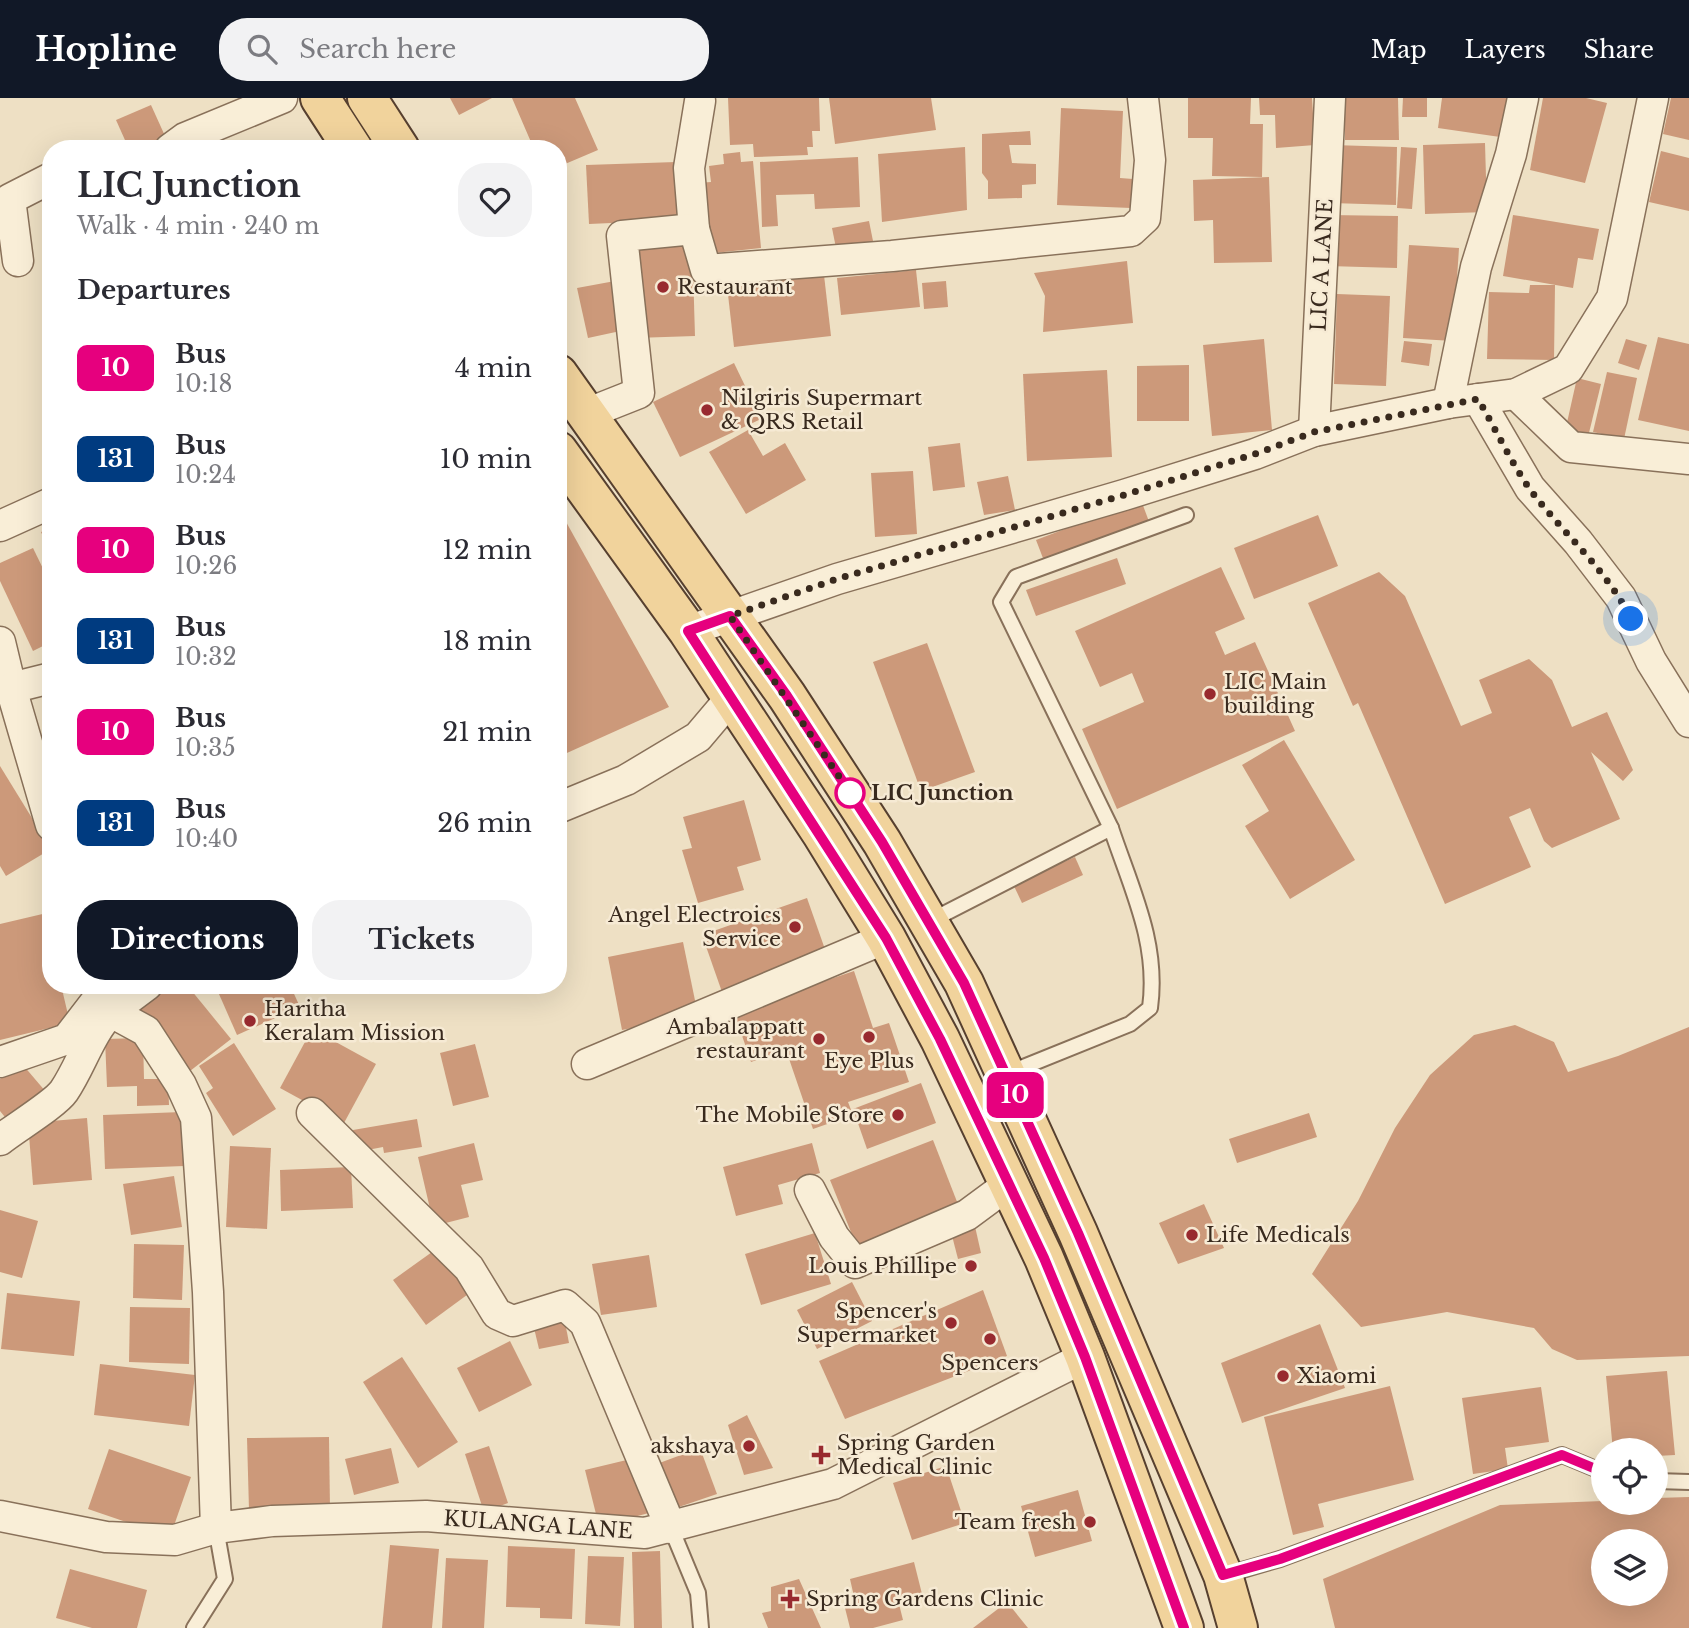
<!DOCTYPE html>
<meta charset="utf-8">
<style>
:root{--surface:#fff;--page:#f2f2f3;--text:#2b2b33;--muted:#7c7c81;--accent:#111827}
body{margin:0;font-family:"Libre Baskerville",serif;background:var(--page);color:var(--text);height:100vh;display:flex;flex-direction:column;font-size:26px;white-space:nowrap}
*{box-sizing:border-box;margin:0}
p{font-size:23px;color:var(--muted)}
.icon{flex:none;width:38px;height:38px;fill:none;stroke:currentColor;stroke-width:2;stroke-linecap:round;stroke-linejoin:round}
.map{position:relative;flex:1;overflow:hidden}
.drawer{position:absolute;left:42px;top:42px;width:525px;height:854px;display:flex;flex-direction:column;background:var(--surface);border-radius:28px;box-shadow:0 7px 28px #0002}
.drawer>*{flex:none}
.badge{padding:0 14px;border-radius:10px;font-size:24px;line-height:46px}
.controls{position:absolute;left:1591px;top:1340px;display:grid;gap:14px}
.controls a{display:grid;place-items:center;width:77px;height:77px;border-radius:50%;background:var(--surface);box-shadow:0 7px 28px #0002;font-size:35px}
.you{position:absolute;width:35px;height:35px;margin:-18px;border:5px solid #fff;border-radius:50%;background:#1a73e8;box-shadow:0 0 0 10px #1a73e833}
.map>.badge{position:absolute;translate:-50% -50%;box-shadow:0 0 0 4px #fff}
h2{padding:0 35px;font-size:26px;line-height:63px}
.round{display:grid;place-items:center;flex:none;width:74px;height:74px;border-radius:28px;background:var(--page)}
.headline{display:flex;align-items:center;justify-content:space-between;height:119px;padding:0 35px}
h1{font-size:33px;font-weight:700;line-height:52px}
.primary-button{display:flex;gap:14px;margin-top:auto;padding:14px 35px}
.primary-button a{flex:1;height:80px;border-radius:28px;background:var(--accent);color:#fff;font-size:28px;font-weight:700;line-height:80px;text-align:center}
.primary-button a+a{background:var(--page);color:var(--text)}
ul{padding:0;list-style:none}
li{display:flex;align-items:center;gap:21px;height:91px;padding:0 35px}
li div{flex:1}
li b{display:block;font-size:26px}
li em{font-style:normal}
li .badge{min-width:77px;font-weight:700;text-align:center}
header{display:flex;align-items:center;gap:42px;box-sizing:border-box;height:98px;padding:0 35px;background:var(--accent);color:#fff}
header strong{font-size:33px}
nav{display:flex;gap:38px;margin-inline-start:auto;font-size:24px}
.search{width:490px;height:63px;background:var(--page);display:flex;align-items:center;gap:18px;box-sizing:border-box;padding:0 24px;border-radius:28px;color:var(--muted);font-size:26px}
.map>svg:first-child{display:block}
</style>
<header>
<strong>Hopline</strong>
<div class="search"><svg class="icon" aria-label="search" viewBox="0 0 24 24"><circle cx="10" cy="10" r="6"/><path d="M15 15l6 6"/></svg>Search here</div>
<nav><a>Map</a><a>Layers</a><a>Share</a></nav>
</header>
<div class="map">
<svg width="1689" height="1530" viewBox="0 0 1689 1530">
<rect width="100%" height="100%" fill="#eee0c4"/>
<g fill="#cc997a" fill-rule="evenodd">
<polygon points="450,0 492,0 459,17"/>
<polygon points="512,0 575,0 598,52 558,69 558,51 534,51"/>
<polygon points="728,0 819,0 820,33 812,33 813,49 807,49 808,57 754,59 753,46 730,47"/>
<polygon points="829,0 931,0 936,32 835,46"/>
<polygon points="1188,0 1251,0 1250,26 1263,26 1262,79 1212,78 1213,40 1188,40"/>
<polygon points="1259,0 1312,0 1315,47 1276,50 1275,17 1260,17"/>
<polygon points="1345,0 1398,0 1399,42 1345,42"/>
<polygon points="1403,0 1427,0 1427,19 1402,19"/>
<polygon points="1442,0 1513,0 1507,40 1438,30"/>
<polygon points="1543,0 1586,0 1607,5 1585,85 1530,72"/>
<polygon points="1671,0 1689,0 1689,42 1663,36"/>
<polygon points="151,7 170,49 129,51 116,22"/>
<polygon points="1061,10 1123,13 1120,80 1133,81 1131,110 1057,107"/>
<polygon points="1030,33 1031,47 1009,47 1012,65 1036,66 1036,86 1022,87 1022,100 988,101 988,83 982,75 982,36"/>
<polygon points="319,43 321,51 289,51 289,50"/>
<polygon points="229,45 229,51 179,51 179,49"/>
<polygon points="1485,45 1487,114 1425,116 1423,47"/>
<polygon points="1333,47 1397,49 1396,107 1331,105"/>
<polygon points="965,49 967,112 882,124 878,56"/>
<polygon points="1401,49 1417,50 1412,111 1397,110"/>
<polygon points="1661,53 1689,60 1689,113 1649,104"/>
<polygon points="740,54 741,64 753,63 761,150 705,156 697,85 711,84 709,68 724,66 723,56"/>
<polygon points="858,59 860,109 815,111 814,96 776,97 778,128 762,129 760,64"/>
<polygon points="676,64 678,122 589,126 586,67"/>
<polygon points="1269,79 1272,164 1214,165 1213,122 1194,123 1193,82"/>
<polygon points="51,91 51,127 50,127 39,95"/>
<polygon points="1329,117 1398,118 1397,170 1328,168"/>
<polygon points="1513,117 1599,131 1593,162 1578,160 1573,190 1503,178"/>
<polygon points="869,123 874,148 837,155 832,130"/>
<polygon points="692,138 695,238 635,240 632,140"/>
<polygon points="1409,147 1459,150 1453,243 1403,240"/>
<polygon points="1127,163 1133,225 1043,234 1045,198 1034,175"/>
<polygon points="916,172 920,209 841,217 837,180"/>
<polygon points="824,177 831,238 734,249 727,188"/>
<polygon points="615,183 625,232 588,240 577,190"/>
<polygon points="946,183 948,209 924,211 922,185"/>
<polygon points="1530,187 1555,187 1554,262 1487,261 1489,194 1529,195"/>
<polygon points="1337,196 1390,198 1386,288 1334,286"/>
<polygon points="1658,239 1689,246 1689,333 1638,322"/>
<polygon points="1264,241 1272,332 1212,338 1203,247"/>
<polygon points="1626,241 1647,247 1639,272 1618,265"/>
<polygon points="1404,243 1432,246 1429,268 1401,264"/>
<polygon points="734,265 761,321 680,359 653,304"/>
<polygon points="1189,267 1189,323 1137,323 1137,268"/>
<polygon points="1107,272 1112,359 1027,363 1023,276"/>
<polygon points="1607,274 1637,280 1624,341 1593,334"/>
<polygon points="1577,280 1601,286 1587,343 1564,338"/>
<polygon points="748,332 763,358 785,345 806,382 746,416 709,354"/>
<polygon points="960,345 965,389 933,393 928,349"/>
<polygon points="913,373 917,436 875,439 871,375"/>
<polygon points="1008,378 1015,412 984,417 977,384"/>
<polygon points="1141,402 1151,429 1046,468 1036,442"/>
<polygon points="1318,417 1338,468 1254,501 1234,450"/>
<polygon points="565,422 669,609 558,659 558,425"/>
<polygon points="51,430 51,456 41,434"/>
<polygon points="33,450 51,487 51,544 33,553 0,483 0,465"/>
<polygon points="1117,460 1126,486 1036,518 1026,492"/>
<polygon points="1221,469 1245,521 1215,534 1225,557 1255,544 1295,633 1117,711 1082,631 1144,604 1132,575 1100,589 1075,533"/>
<polygon points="1379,474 1405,498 1461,628 1492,615 1479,582 1529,561 1552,582 1572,629 1607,614 1633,672 1623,683 1591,654 1620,721 1552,750 1544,743 1530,710 1509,719 1531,769 1445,806 1358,605 1353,608 1308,505"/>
<polygon points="927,545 975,674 921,693 873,564"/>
<polygon points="1284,642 1355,762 1290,801 1245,728 1269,713 1242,667"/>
<polygon points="0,668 51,751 6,778 0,768"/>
<polygon points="744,702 761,762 737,769 744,792 698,805 682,752 692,750 683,719"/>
<polygon points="1075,759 1083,777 1022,805 1013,786"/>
<polygon points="807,800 827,857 722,894 702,837"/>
<polygon points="51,814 51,887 61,887 70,925 0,942 0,826"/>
<polygon points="683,844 698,917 622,932 608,859"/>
<polygon points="854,873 873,930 889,925 909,984 848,1004 853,1017 813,1031 786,952 751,964 734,914"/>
<polygon points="168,887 187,887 231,941 190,973 139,910"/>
<polygon points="215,887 290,887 300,909 237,937"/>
<polygon points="1515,927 1554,944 1568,974 1618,958 1689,929 1689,1258 1577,1262 1552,1251 1534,1230 1447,1214 1361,1229 1312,1176 1358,1103 1395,1030 1430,977 1474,937"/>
<polygon points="312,931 376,966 344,1025 280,990"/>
<polygon points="143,940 144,981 168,981 169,1007 137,1008 137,988 107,989 105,941"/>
<polygon points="234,945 276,1011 233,1038 206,995 213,990 199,968"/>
<polygon points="475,946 489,999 453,1008 440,955"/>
<polygon points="23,967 46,994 9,1024 0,1013 0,981"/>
<polygon points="921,985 936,1025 867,1051 853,1011"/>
<polygon points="182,1014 184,1068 105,1071 103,1017"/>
<polygon points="1309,1015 1317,1039 1237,1065 1229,1041"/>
<polygon points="87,1020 92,1082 33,1087 28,1025"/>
<polygon points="417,1021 422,1049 384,1055 383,1049 357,1054 353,1032"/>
<polygon points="933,1042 961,1114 859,1154 830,1082"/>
<polygon points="474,1045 483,1082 461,1087 469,1119 434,1128 418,1059"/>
<polygon points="812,1045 820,1075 778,1087 783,1106 736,1118 723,1069"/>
<polygon points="230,1048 271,1050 267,1131 226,1129"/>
<polygon points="351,1069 353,1110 281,1113 280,1072"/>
<polygon points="174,1078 182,1129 131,1137 123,1086"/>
<polygon points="1204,1106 1224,1150 1178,1166 1159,1125"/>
<polygon points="0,1112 38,1123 22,1180 0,1174"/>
<polygon points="974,1124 981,1155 958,1161 950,1130"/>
<polygon points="815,1135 831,1186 761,1207 745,1156"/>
<polygon points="134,1146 184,1147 182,1202 133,1200"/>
<polygon points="439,1149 471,1194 426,1227 393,1182"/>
<polygon points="649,1157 657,1209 601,1217 592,1166"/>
<polygon points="852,1184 872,1223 817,1251 797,1212"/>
<polygon points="983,1192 1007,1258 845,1321 819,1263"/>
<polygon points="7,1195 80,1203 74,1258 1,1251"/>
<polygon points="130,1209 190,1210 189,1266 129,1264"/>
<polygon points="565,1224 569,1245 539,1251 534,1230"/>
<polygon points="1320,1226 1345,1290 1242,1325 1221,1265"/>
<polygon points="510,1243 532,1287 479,1314 457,1270"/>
<polygon points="402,1259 458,1344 418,1370 363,1284"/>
<polygon points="100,1266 195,1277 189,1328 94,1317"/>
<polygon points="1667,1273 1675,1357 1656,1358 1656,1353 1613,1353 1606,1278"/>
<polygon points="1390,1288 1414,1382 1318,1406 1324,1429 1293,1437 1264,1319"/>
<polygon points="1541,1289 1549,1344 1505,1350 1508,1371 1473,1376 1462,1300"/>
<polygon points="747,1317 773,1370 744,1377 728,1327"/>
<polygon points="329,1339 330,1411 249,1412 247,1340"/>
<polygon points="489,1348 508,1405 484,1414 465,1356"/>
<polygon points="391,1350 399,1385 354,1397 345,1361"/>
<polygon points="700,1350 717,1396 670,1412 654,1367"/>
<polygon points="109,1351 191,1379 170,1439 88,1411"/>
<polygon points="635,1360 649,1415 599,1428 585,1372"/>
<polygon points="946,1368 965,1425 912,1442 893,1385"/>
<polygon points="1078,1392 1092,1443 1035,1459 1021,1408"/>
<path d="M1689,1399V1530H1335L1323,1481L1500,1407L1603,1403V1405H1656V1400ZM1603,1444H1656V1496H1603Z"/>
<polygon points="390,1447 439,1451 432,1530 382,1530"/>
<polygon points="508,1448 575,1451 572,1521 540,1520 540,1510 506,1509"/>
<polygon points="660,1453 662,1530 634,1530 632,1454"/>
<polygon points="588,1458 624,1459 620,1528 585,1526"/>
<polygon points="446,1460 488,1462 484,1530 442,1530"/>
<polygon points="914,1464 923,1500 899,1506 903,1522 873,1530 850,1530 844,1506 855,1503 850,1481"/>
<polygon points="70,1471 147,1492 137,1530 92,1530 56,1520"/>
<polygon points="799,1481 821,1530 768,1530 762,1515 771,1513 771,1489"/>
<polygon points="1007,1504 1028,1530 973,1530"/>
</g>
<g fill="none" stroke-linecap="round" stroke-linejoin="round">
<g stroke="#89715a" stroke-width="18">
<g id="lane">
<polyline points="1111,730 1001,504 1016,479 1186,417"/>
<path d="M930,823L1111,730C1131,790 1159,845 1150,910L1130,926L1006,976"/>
<polyline points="1656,1383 1689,1384"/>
<polyline points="671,1430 698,1495 701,1530"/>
<polyline points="1225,1477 1280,1461 1562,1357 1603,1374"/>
<polyline points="194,1530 225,1481 216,1430"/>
</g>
</g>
<g stroke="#89715a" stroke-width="33">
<g id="street">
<polyline points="170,51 185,40 282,0"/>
<polyline points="694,131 689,70 700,3"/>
<polyline points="18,163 10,101 51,80"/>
<polyline points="1516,296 1571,349 1689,361"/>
<polyline points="1478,301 1530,390 1578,444 1621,500 1651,563 1689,624"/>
<polyline points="1448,305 1476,169 1511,56 1523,0"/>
<polyline points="586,316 639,295 622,138 694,131 706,172 892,158 1131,133 1145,120 1150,62 1143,0"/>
<polyline points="1314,333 1330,0"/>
<polyline points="0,428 51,405"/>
<polyline points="688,533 837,481 1124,397 1255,356 1314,333 1448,305 1516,296 1568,271 1612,200 1653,0"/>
<polyline points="0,544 11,590"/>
<polyline points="51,580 11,590 51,727"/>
<polyline points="558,710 626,682 698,639 731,600"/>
<polyline points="105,897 111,914 147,887"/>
<polyline points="0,964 67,941 104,893"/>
<polyline points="587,966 886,840"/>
<polyline points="312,1015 469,1170 497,1216 513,1223 565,1207 585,1225 671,1430"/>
<path d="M0,1042C15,1030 55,1006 64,993C81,968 90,935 111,914L146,933L181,987L196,1020L208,1194L216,1430"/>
<polyline points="810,1092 834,1139 855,1165 967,1117 1009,1086"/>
<polyline points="0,1418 106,1439 175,1442 216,1430 272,1423 426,1418 645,1435 833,1386 1085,1259"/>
</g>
</g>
<g stroke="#57402f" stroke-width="42">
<g id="primary">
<polyline points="320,0 353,51"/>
<polyline points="367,0 400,51"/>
<polyline points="558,276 787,598 882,744 964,885 1078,1135 1223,1477 1238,1530"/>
<polyline points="558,353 688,533 822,736 886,840 940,941 1044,1160 1085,1259 1184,1530"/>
</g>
</g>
<use href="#lane" stroke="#f9eed7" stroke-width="14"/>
<use href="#street" stroke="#f9eed7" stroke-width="30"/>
<use href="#primary" stroke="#f1d39c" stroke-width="38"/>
</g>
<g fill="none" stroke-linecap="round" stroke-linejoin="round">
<g stroke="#fff" stroke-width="16">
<polyline id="line" points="1184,1530 1085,1259 1044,1160 940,941 886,840 688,533 730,518 787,598 882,744 964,885 1078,1135 1223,1477 1280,1461 1562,1357 1603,1374"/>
</g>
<use href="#line" stroke="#e6007e" stroke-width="10"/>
<path stroke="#392a1e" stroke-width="7" stroke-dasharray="0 12.6" d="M850,695L855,702L730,518L837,481L1124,397L1255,356L1314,334L1478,301C1495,330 1510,362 1529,390C1562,435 1606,470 1631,521"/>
</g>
<g fill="#982a2f" stroke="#f6ead4" stroke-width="2.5">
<circle cx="663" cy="189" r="7"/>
<circle cx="707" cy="312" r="7"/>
<circle cx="1210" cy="596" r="7"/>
<circle cx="795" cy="829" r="7"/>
<circle cx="250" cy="923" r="7"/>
<circle cx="869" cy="939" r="7"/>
<circle cx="819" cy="941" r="7"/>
<circle cx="898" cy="1017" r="7"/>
<circle cx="1192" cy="1137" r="7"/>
<circle cx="971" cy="1168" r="7"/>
<circle cx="951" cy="1225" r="7"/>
<circle cx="990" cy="1241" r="7"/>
<circle cx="1283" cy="1278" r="7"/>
<circle cx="749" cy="1348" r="7"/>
<path d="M817.5 1346.5h7v7h7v7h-7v7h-7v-7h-7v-7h7z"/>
<circle cx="1090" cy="1424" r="7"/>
<path d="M786.5 1490.5h7v7h7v7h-7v7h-7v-7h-7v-7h7z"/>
</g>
<circle fill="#fff" stroke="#e6007e" stroke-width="3.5" cx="850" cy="695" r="14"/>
<g text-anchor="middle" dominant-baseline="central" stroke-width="5" stroke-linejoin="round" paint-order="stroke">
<g font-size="21" fill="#392a1e" stroke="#f6ead4">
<text transform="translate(1322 167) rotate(-87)">LIC A LANE</text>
<text transform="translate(538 1427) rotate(4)">KULANGA LANE</text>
</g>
<g font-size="21" fill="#392a1e" stroke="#f6ead4" text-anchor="start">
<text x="677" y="189">Restaurant</text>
<text x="721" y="300">Nilgiris Supermart<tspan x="721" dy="24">&amp; QRS Retail</tspan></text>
<text x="1224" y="584">LIC Main<tspan x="1224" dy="24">building</tspan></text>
<text x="781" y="817" text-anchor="end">Angel Electroics<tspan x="781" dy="24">Service</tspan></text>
<text x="264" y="911">Haritha<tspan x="264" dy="24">Keralam Mission</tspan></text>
<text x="805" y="929" text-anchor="end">Ambalappatt<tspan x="805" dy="24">restaurant</tspan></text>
<text x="869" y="963" text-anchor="middle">Eye Plus</text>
<text x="884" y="1017" text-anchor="end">The Mobile Store</text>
<text x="1206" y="1137">Life Medicals</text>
<text x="957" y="1168" text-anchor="end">Louis Phillipe</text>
<text x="937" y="1213" text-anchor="end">Spencer's<tspan x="937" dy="24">Supermarket</tspan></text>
<text x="990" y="1265" text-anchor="middle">Spencers</text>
<text x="1297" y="1278">Xiaomi</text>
<text x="837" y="1345">Spring Garden<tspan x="837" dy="24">Medical Clinic</tspan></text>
<text x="735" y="1348" text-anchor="end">akshaya</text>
<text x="1076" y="1424" text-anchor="end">Team fresh</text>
<text x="806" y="1501">Spring Gardens Clinic</text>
</g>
<g font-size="21" font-weight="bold" fill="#392a1e" stroke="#f6ead4" text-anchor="start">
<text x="871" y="695">LIC Junction</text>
</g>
</g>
</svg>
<div class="controls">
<a><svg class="icon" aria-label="locate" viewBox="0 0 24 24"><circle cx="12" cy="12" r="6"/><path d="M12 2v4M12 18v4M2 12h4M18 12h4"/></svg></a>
<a><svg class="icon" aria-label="layers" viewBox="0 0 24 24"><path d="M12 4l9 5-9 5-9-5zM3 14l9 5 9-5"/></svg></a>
</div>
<div class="you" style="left:1631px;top:521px"></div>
<b class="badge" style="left:1015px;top:997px;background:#e6007e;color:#fff">10</b>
<section class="drawer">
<div class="headline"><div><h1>LIC Junction</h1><p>Walk · 4 min · 240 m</p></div><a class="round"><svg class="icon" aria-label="heart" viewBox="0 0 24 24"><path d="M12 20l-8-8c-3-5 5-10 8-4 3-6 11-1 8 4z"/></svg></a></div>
<h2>Departures</h2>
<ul>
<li><span class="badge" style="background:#e6007e;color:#fff">10</span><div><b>Bus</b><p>10:18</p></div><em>4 min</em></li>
<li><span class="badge" style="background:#003b80;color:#fff">131</span><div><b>Bus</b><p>10:24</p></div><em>10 min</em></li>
<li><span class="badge" style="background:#e6007e;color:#fff">10</span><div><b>Bus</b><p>10:26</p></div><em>12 min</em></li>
<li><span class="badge" style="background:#003b80;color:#fff">131</span><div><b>Bus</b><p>10:32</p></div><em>18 min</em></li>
<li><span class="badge" style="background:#e6007e;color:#fff">10</span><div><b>Bus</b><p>10:35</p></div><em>21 min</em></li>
<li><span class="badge" style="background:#003b80;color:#fff">131</span><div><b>Bus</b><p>10:40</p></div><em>26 min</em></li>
</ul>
<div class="primary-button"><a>Directions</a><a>Tickets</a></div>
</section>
</div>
